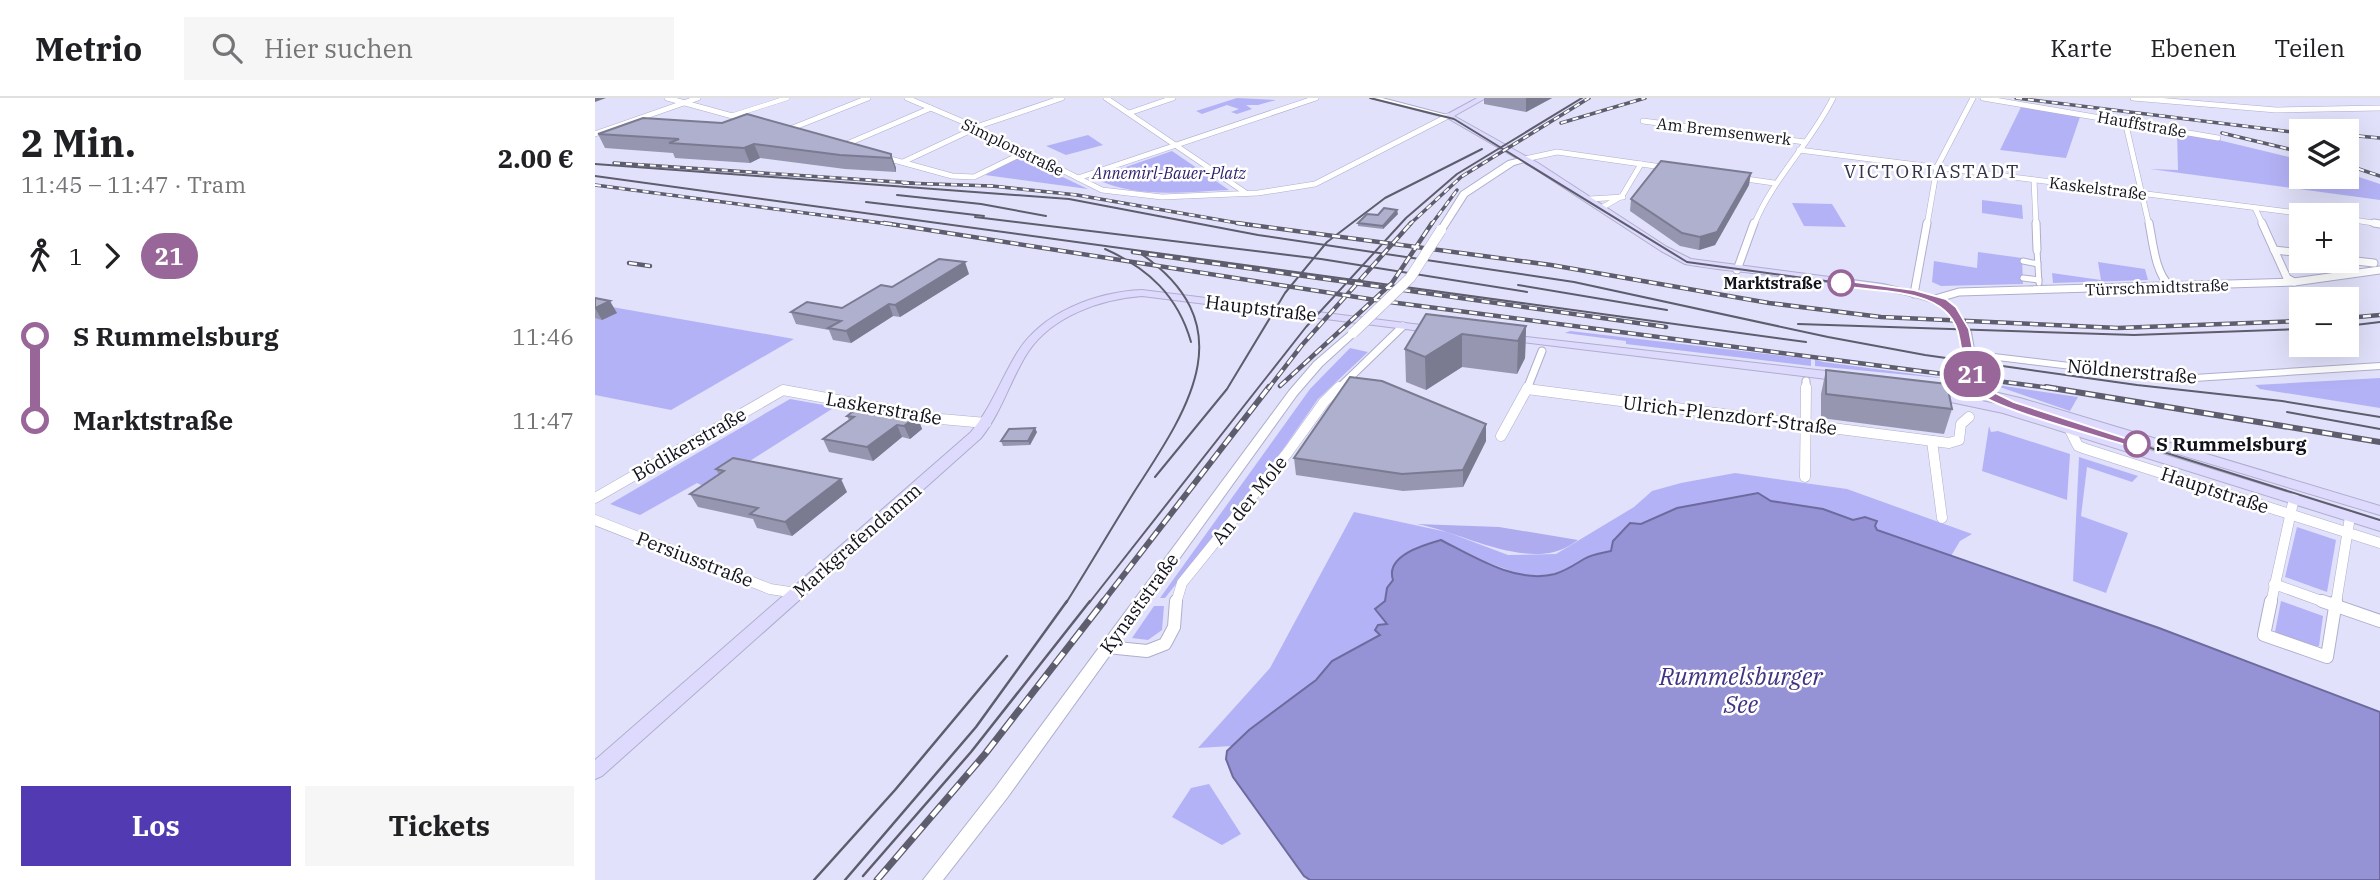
<!DOCTYPE html>
<html lang="de">
<meta charset="utf-8">
<style>
:root{--surface:#fff;--page:#f6f6f6;--text:#202124;--muted:#757577;--line:#e0e0e0;--accent:#523bb2}
body{margin:0;font-family:"IBM Plex Serif",serif;background:var(--page);color:var(--text);height:100vh;display:flex;flex-direction:column;font-size:26px;white-space:nowrap}
*{box-sizing:border-box;margin:0}
p{font-size:23px;color:var(--muted)}
.icon{flex:none;width:38px;height:38px;fill:none;stroke:currentColor;stroke-width:2;stroke-linecap:round;stroke-linejoin:round}
.map{position:relative;flex:1;overflow:hidden}
.side{display:flex;flex-direction:column;background:var(--surface);width:595px}
.side>*{flex:none}
.badge{padding:0 14px;border-radius:23px;font-size:24px;line-height:46px}
.controls{position:absolute;left:1694px;top:21px;display:grid;gap:14px}
.controls a{display:grid;place-items:center;width:70px;height:70px;border-radius:0px;background:var(--surface);box-shadow:0 7px 28px #0002;font-size:35px}
.map>.badge{position:absolute;translate:-50% -50%;box-shadow:0 0 0 4px #fff}
.legs{display:flex;align-items:center;gap:10px;height:77px;padding:0 21px;font-size:23px}
.legs p{margin-inline-start:auto}
.overview{display:flex;align-items:center;justify-content:space-between;height:119px;padding:0 21px}
h1{font-size:38px;font-weight:800;line-height:52px}
.button{display:flex;gap:14px;margin-top:auto;padding:14px 21px}
.button a{flex:1;height:80px;border-radius:0px;background:var(--accent);color:#fff;font-size:28px;font-weight:800;line-height:80px;text-align:center}
.button a+a{background:var(--page);color:var(--text)}
ul{padding:0 21px;list-style:none}
li{display:flex;align-items:center;gap:24px;height:84px;font-size:26px}
li i{display:grid;place-items:center;width:10px;height:100%;margin:0 9px;background:currentColor}
li i::after{content:'';width:18px;height:18px;margin:-9px;border:5px solid;border-radius:50%;background:var(--surface)}
li p{margin-inline-start:auto}
li:first-child i{background:linear-gradient(#0000 50%,currentColor 0)}
li:last-child i{background:linear-gradient(currentColor 50%,#0000 0)}
header{display:flex;align-items:center;gap:42px;box-sizing:border-box;height:98px;padding:0 35px;background:var(--surface);border-bottom:2px solid var(--line)}
header strong{font-size:33px}
nav{display:flex;gap:38px;margin-inline-start:auto;font-size:24px}
.search{width:490px;height:63px;background:var(--page);display:flex;align-items:center;gap:18px;box-sizing:border-box;padding:0 24px;border-radius:0px;color:var(--muted);font-size:26px}
main{display:flex;flex:1;min-height:0}
.map>svg:first-child{display:block}
</style>
<header>
<strong>Metrio</strong>
<div class="search"><svg class="icon" aria-label="search" viewBox="0 0 24 24"><circle cx="10" cy="10" r="6"/><path d="M15 15l6 6"/></svg>Hier suchen</div>
<nav><a>Karte</a><a>Ebenen</a><a>Teilen</a></nav>
</header>
<main>
<section class="side">
<div class="overview"><div><h1>2 Min.</h1><p>11:45 – 11:47 · Tram</p></div><b>2.00 €</b></div>
<div class="legs"><svg class="icon" aria-label="walk" viewBox="0 0 24 24"><circle cx="13" cy="4" r="2"/><path d="M13 8l-2 6 4 7M11 14l-3 7M7 12l3-4h3l4 4"/></svg>1<svg class="icon" aria-label="forward" viewBox="0 0 24 24"><path d="M9 5l7 7-7 7"/></svg><b class="badge" style="background:#969;color:#fff">21</b></div>
<ul>
<li><i style="color:#969"></i><b>S Rummelsburg</b><p>11:46</p></li>
<li><i style="color:#969"></i><b>Marktstraße</b><p>11:47</p></li>
</ul>
<div class="button"><a>Los</a><a>Tickets</a></div>
</section>
<div class="map">
<svg width="1785" height="782" viewBox="0 0 1785 782">
<rect width="100%" height="100%" fill="#e1e1fb"/>
<g fill="#b4b2f6">
<polygon points="642,0 681,2 663,7 651,7 657,11 642,16 636,14 644,11 632,7 607,16 601,13"/>
<polygon points="1427,7 1486,16 1471,60 1405,52"/>
<polygon points="1582,32 1706,62 1706,79 1752,79 1752,75 1785,86 1785,102 1555,71 1583,72"/>
<polygon points="493,37 508,47 471,57 451,48"/>
<path d="M577,53L634,92C589,94 540,101 499,80Z"/>
<polygon points="425,59 493,91 390,77"/>
<polygon points="1387,102 1427,107 1428,121 1387,115"/>
<polygon points="1197,105 1237,106 1251,129 1209,128"/>
<polygon points="1383,154 1427,160 1428,186 1346,188 1337,184 1339,163 1382,170"/>
<polygon points="1503,164 1550,171 1553,182 1458,185 1457,175 1506,182"/>
<polygon points="0,206 199,241 76,312 0,297"/>
<polygon points="975,233 1216,261 1216,268 1031,246 1031,243 970,235"/>
<polygon points="755,250 773,254 723,301 686,354 570,500 565,500 715,291"/>
<polygon points="1220,261 1228,264 1356,281 1220,268"/>
<polygon points="1785,280 1785,310 1665,291 1660,287"/>
<polygon points="1396,286 1483,299 1475,313"/>
<polygon points="195,301 240,309 112,390 102,385 45,417 15,406"/>
<polygon points="1394,328 1396,334 1403,333 1475,356 1472,402 1387,373"/>
<polygon points="1484,359 1543,378 1537,384 1492,369 1486,418 1533,435 1511,495 1478,483"/>
<polygon points="1140,375 1252,391 1377,436 1365,443 1356,458 1282,432 1279,428 1282,423 1270,419 1258,422 1228,411 1176,403 1163,395 1082,410 1046,426 1035,425 1018,443 1016,453 991,459 979,469 958,476 935,480 875,458 846,442 798,482 792,490 790,503 792,527 785,536 737,563 714,588 654,632 637,648 603,650 675,570 759,414 852,434 913,457 961,456 1039,409 1057,393 1086,385"/>
<polygon points="1702,429 1741,442 1732,494 1690,479"/>
<path d="M1686,503L1728,518L1724,548C1710,549 1691,544 1680,534Z"/>
<polygon points="559,508 569,508 567,532 553,542 537,540"/>
<polygon points="614,686 646,736 627,747 577,719 596,690"/>
</g>
<path fill="#aeabef" d="M822,426L904,429L983,442C976,447 967,452 959,454C917,464 864,434 822,426Z"/>
<path fill="#9592d5" stroke="#6d6b9e" stroke-width="2" d="M1163,395L1176,403L1228,411L1258,422L1270,419L1282,423L1280,428L1282,432L1564,530L1785,614V782H715L709,778L638,679L631,661L632,653L654,632L721,582L737,563L785,537L780,532L783,527L792,526L780,511L790,503L792,490L798,482C790,458 828,447 846,442C879,459 922,486 960,476C972,472 979,467 989,461C997,456 1007,455 1016,453L1018,443L1035,425L1046,426L1082,410Z"/>
<g fill="none" stroke-linecap="round" stroke-linejoin="round">
<g stroke="#aeaecd" stroke-width="5">
<polyline id="pedestrian-far1" points="136,18 192,0"/>
</g>
<g stroke="#aeaecd" stroke-width="7">
<g id="pedestrian">
<polyline points="1442,152 1444,185"/>
<polyline points="1428,163 1443,166"/>
<polyline points="1428,180 1444,182"/>
</g>
</g>
<g stroke="#aeaecd" stroke-width="6">
<g id="minor-far3">
<polyline points="72,0 152,22"/>
<polyline points="312,0 385,31 507,92 567,99 663,95 720,86 853,18"/>
<polyline points="511,0 651,95"/>
<polyline points="1388,0 1623,40"/>
<polyline points="1538,0 1681,12 1785,10"/>
<polyline points="534,15 578,0"/>
<polyline points="1048,23 1210,44"/>
<polyline points="1530,23 1554,127"/>
<polyline points="190,33 273,0"/>
<polyline points="0,36 103,0"/>
<polyline points="247,48 336,10"/>
<polyline points="1204,52 1719,117"/>
<polyline points="288,59 357,78 379,79 430,54"/>
<polyline points="930,61 962,54 1074,70"/>
<polyline points="308,64 387,27 467,0"/>
<polyline points="483,80 721,0"/>
<polyline points="1144,80 1179,85"/>
<polyline points="1439,82 1441,127"/>
<polyline points="995,101 1028,99"/>
<polyline points="1008,109 1027,98 1046,66"/>
<polyline points="1660,110 1668,127"/>
<polyline points="1752,121 1785,126"/>
<path d="M1159,127C1178,80 1216,45 1238,0"/>
<polyline points="1332,127 1342,69 1378,0"/>
</g>
</g>
<g stroke="#aeaecd" stroke-width="9">
<g id="minor-far2">
<polyline points="1441,125 1442,152"/>
<path d="M1554,125C1558,144 1560,175 1575,188"/>
<polyline points="1667,125 1692,180 1699,184"/>
<polyline points="1779,125 1785,126"/>
<polyline points="1679,152 1706,155"/>
<polyline points="1752,162 1779,165"/>
<polyline points="1142,172 1159,125"/>
<polyline points="1319,196 1332,125"/>
<polyline points="1340,201 1364,194 1699,184 1785,172"/>
<polyline points="743,291 808,228"/>
<polyline points="932,291 947,253"/>
<polyline points="1211,291 1211,283"/>
</g>
</g>
<g stroke="#aeaecd" stroke-width="11">
<g id="minor-far1">
<polyline points="932,291 1354,345 1364,342 1366,326 1374,319"/>
<polyline points="1475,332 1483,348 1491,351 1785,445"/>
<polyline points="906,338 933,289"/>
<polyline points="1337,343 1347,420"/>
<polyline points="1210,379 1211,289"/>
<polyline points="0,400 188,292 346,321 391,325"/>
<polyline points="0,422 175,491 201,495"/>
<polyline points="1679,486 1732,505"/>
<polyline points="581,505 587,485 693,354 729,304 744,289"/>
<polyline points="1676,505 1699,400"/>
<polyline points="1741,505 1755,419"/>
</g>
</g>
<g stroke="#aeaecd" stroke-width="14">
<g id="minor">
<polyline points="1676,503 1669,537 1732,559 1741,503"/>
<polyline points="1727,503 1785,523"/>
<polyline points="512,549 552,553 570,546 579,529 581,503"/>
</g>
</g>
<g stroke="#aeaecd" stroke-width="2">
<g id="tertiary">
<polygon points="776,0 787,0 856,18 853,20"/>
<polygon points="930,59 934,61 933,63 919,67 872,98 849,134 843,134 842,132 866,94 913,63"/>
<polygon points="758,232 763,235 761,237 727,268 702,297 412,700 348,782 328,782 400,690 694,293 719,264 755,233"/>
<polygon points="1374,253 1584,278 1785,265 1785,271 1584,284 1370,258 1370,254"/>
</g>
</g>
<g stroke="#aeaecd" stroke-width="2">
<g id="secondary">
<path d="M882,0H891L859,18L943,65L1072,149L1096,161L1288,186L1350,201L1361,210L1376,234L1386,291L1425,300L1785,408V417L1417,306L1388,298L1387,303L1415,309L1785,423V433L1408,315L1351,303L1349,300L1351,297L1376,301L1375,297L1335,293L1329,289L1335,285L1374,290C1370,265 1370,233 1352,213C1328,187 1137,176 1090,166L1066,153L937,69L849,18Z"/>
<path d="M547,192L842,229L848,232L842,235L547,198C506,201 457,218 433,254C415,282 407,314 386,340L7,678L0,681V662L376,334C396,310 406,281 422,255C447,214 501,194 547,192Z"/>
<polygon points="914,237 1248,275 1254,279 1248,283 910,242 910,238"/>
</g>
</g>
<use href="#pedestrian-far1" stroke="#fff" stroke-width="4.5"/>
<use href="#pedestrian" stroke="#fff" stroke-width="5"/>
<use href="#minor-far3" stroke="#fff" stroke-width="5"/>
<use href="#minor-far2" stroke="#fff" stroke-width="7"/>
<use href="#minor-far1" stroke="#fff" stroke-width="10"/>
<use href="#minor" stroke="#fff" stroke-width="12"/>
<use href="#tertiary" fill="#fff" fill-rule="evenodd"/>
<use href="#secondary" fill="#dddafd" fill-rule="evenodd"/>
<g stroke="#5d5d6e" stroke-width="2">
<path d="M775,0L859,21L1092,164L1319,195C1333,199 1349,203 1359,214C1384,244 1360,271 1403,302L1785,422"/>
<polyline points="0,66 474,101 663,137 979,184 1233,239 1330,257 1542,287 1687,303 1785,319"/>
<polyline points="0,78 1211,244"/>
<polyline points="302,97 386,106 451,118"/>
<polyline points="271,104 389,118"/>
<polyline points="380,119 726,161 932,194"/>
<path d="M510,151C553,170 583,198 596,244"/>
<polyline points="923,187 1072,212"/>
<polyline points="1203,226 1539,237 1706,231"/>
<polyline points="1752,228 1785,224"/>
<polyline points="1692,314 1785,331"/>
<polyline points="560,379 632,291 690,195 732,144 790,100 887,51"/>
<path d="M471,505C495,467 517,429 541,391C596,307 650,225 542,153"/>
<polyline points="494,505 711,229 811,120 862,76 987,0"/>
</g>
<g stroke="#5d5d6e" stroke-width="2.5">
<polyline points="268,778 376,654 495,503"/>
<polyline points="219,782 300,692 412,558"/>
<polyline points="250,782 381,629 472,503"/>
</g>
<g stroke="#5d5d6e" stroke-width="3.5">
<g id="rail-far3">
<polyline points="1421,0 1706,35"/>
<polyline points="966,25 1050,0"/>
<polyline points="1627,35 1706,54"/>
<polyline points="1752,37 1785,40"/>
<polyline points="19,65 318,85"/>
<polyline points="1752,67 1785,78"/>
<polyline points="308,85 397,88 482,97 654,127"/>
<polyline points="0,87 301,127"/>
<polyline points="814,127 866,79 994,0"/>
<polyline points="836,127 862,92"/>
</g>
</g>
<g stroke="#5d5d6e" stroke-width="4.5">
<g id="rail-far2">
<polyline points="289,125 787,203 1463,291"/>
<polyline points="642,125 956,167 1174,205 1286,219 1523,230 1706,223"/>
<polyline points="538,154 1071,229"/>
<polyline points="34,165 55,168"/>
<polyline points="1752,220 1785,217"/>
<polyline points="685,288 797,185 837,125"/>
<polyline points="673,291 707,247 816,125"/>
</g>
</g>
<g stroke="#5d5d6e" stroke-width="6">
<g id="rail-far1">
<polyline points="1451,289 1785,344"/>
<polyline points="507,505 674,289"/>
</g>
</g>
<g stroke="#5d5d6e" stroke-width="7">
<polyline id="rail" points="282,782 390,656 509,503"/>
</g>
<use href="#rail-far3" stroke="#fff" stroke-width="2" stroke-dasharray="6" stroke-linecap="butt"/>
<use href="#rail-far2" stroke="#fff" stroke-width="2.5" stroke-dasharray="8" stroke-linecap="butt"/>
<use href="#rail-far1" stroke="#fff" stroke-width="3.5" stroke-dasharray="10" stroke-linecap="butt"/>
<use href="#rail" stroke="#fff" stroke-width="4.5" stroke-dasharray="14" stroke-linecap="butt"/>
<g stroke="#aeaecd" stroke-width="11" stroke-linecap="butt">
<polyline id="tertiary-bridge" points="758,235 815,180 846,132"/>
</g>
<use href="#tertiary-bridge" stroke="#fff" stroke-width="10"/>
</g>
<g fill="#9696b1">
<polygon points="889,0 957,0 931,14 889,6"/>
<polygon points="3,36 296,56 301,70 301,74 250,71 165,60 155,65 80,60 78,55 10,50"/>
<polygon points="1154,87 1120,147 1104,152 1085,148 1035,113 1036,101"/>
<polygon points="803,116 788,131 763,128 763,125 783,117"/>
<polygon points="374,176 305,219 298,218 256,245 238,242 234,232 201,226 196,214 247,210 297,189"/>
<polygon points="0,200 22,215 7,222 0,220"/>
<polygon points="831,216 931,228 930,260 922,276 867,269 831,292 811,284 810,251"/>
<polygon points="1231,272 1357,311 1349,336 1226,320 1226,296"/>
<polygon points="252,318 322,318 327,331 315,341 307,339 278,363 234,354 228,341 254,322"/>
<polygon points="891,326 891,343 868,389 808,393 701,377 699,360"/>
<polygon points="442,334 435,347 408,348 406,343"/>
<polygon points="121,371 252,394 197,438 162,430 158,421 103,409 95,396 124,377"/>
</g>
<g fill="#7a7a90">
<polygon points="0,0 11,0 0,4"/>
<polygon points="931,0 957,0 931,14"/>
<polygon points="159,46 165,60 155,65 149,50"/>
<polygon points="296,56 301,70 301,74 296,60"/>
<polygon points="1156,75 1154,87 1120,147 1104,152 1105,139"/>
<polygon points="802,112 803,116 788,131 788,128"/>
<polygon points="370,164 374,176 305,219 300,207"/>
<polygon points="15,203 22,215 7,222 0,210"/>
<polygon points="294,206 298,218 256,245 251,233"/>
<polygon points="931,228 930,260 922,276 923,243"/>
<polygon points="867,236 867,269 831,292 830,259"/>
<polygon points="322,318 327,331 315,341 309,328"/>
<polygon points="891,326 891,343 868,389 868,372"/>
<polygon points="302,327 307,339 278,363 272,349"/>
<polygon points="440,330 442,334 435,347 433,343"/>
<polygon points="246,381 252,394 197,438 190,424"/>
</g>
<g fill="#afafce" stroke="#7a7a90" stroke-width="2">
<polygon points="152,16 296,56 296,60 245,57 159,46 149,50 74,45 84,41 3,36 48,20 127,25"/>
<polygon points="1066,63 1156,75 1122,134 1105,139 1087,135 1036,101"/>
<polygon points="789,110 802,112 788,128 763,125 772,116 783,117"/>
<polygon points="344,161 370,164 300,207 294,206 251,233 233,230 246,223 196,214 212,204 247,210 286,187 297,189"/>
<polygon points="0,200 15,203 0,210"/>
<polygon points="831,216 931,228 923,243 867,236 830,259 810,251"/>
<polygon points="1231,272 1352,286 1357,311 1231,296"/>
<polygon points="755,279 787,283 891,326 868,372 807,376 699,360"/>
<polygon points="265,308 322,318 309,328 302,327 272,349 228,341 259,319 252,318"/>
<polygon points="440,330 433,343 406,343 414,331"/>
<polygon points="138,360 246,381 190,424 155,416 163,410 95,396 129,373 121,371"/>
</g>
<path fill="#969" stroke="#fff" stroke-width="2" d="M1246,182L1319,192L1351,201L1361,209L1374,231L1383,278L1392,291L1419,304L1548,346L1542,350L1537,349C1510,340 1396,310 1382,294C1368,279 1368,258 1364,239C1355,187 1282,196 1242,187L1241,185Z"/>
<g fill="#fff" stroke="#969" stroke-width="3.5">
<circle cx="1246" cy="185" r="12"/>
<circle cx="1542" cy="346" r="12"/>
</g>
<g text-anchor="middle" dominant-baseline="central" stroke-width="5" stroke-linejoin="round" paint-order="stroke">
<g font-size="16" fill="#11111c" stroke="#fff">
<text transform="translate(1547 26) rotate(10)">Hauffstraße</text>
<text transform="translate(1129 33) rotate(7)">Am Bremsenwerk</text>
<text transform="translate(418 49) rotate(26)">Simplonstraße</text>
<text transform="translate(1503 90) rotate(7)">Kaskelstraße</text>
<text transform="translate(1562 189) rotate(-2)">Türrschmidtstraße</text>
</g>
<g font-size="16" font-style="italic" fill="#2d1e6b" stroke="#fff">
<text x="574" y="75">Annemirl-Bauer-Platz</text>
</g>
<g font-size="16" font-weight="bold" fill="#11111c" stroke="#fff" text-anchor="end">
<text x="1227" y="185">Marktstraße</text>
</g>
<g font-size="19" letter-spacing="2" fill="#34334c" stroke="#fff">
<text x="1337" y="73">VICTORIASTADT</text>
</g>
<g font-size="19" fill="#11111c" stroke="#fff">
<text transform="translate(666 210) rotate(7)">Hauptstraße</text>
<text transform="translate(1537 273) rotate(5)">Nöldnerstraße</text>
<text transform="translate(289 310) rotate(10)">Laskerstraße</text>
<text transform="translate(1135 317) rotate(7)">Ulrich-Plenzdorf-Straße</text>
<text transform="translate(94 346) rotate(-30)">Bödikerstraße</text>
<text transform="translate(1620 392) rotate(18)">Hauptstraße</text>
<text transform="translate(654 402) rotate(-51)">An der Mole</text>
<text transform="translate(262 442) rotate(-41)">Markgrafendamm</text>
<text transform="translate(100 461) rotate(21)">Persiusstraße</text>
<text transform="translate(544 505) rotate(-54)">Kynaststraße</text>
</g>
<g font-size="19" font-weight="bold" fill="#11111c" stroke="#fff" text-anchor="start">
<text x="1561" y="346">S Rummelsburg</text>
</g>
<g font-size="24" font-style="italic" fill="#3f3382" stroke="#fff">
<text x="1146" y="578">Rummelsburger<tspan x="1146" dy="28">See</tspan></text>
</g>
</g>
</svg>
<div class="controls">
<a><svg class="icon" aria-label="layers" viewBox="0 0 24 24"><path d="M12 4l9 5-9 5-9-5zM3 14l9 5 9-5"/></svg></a>
<a>+</a>
<a>−</a>
</div>
<b class="badge" style="left:1377px;top:276px;background:#969;color:#fff">21</b>
</div>
</main>
